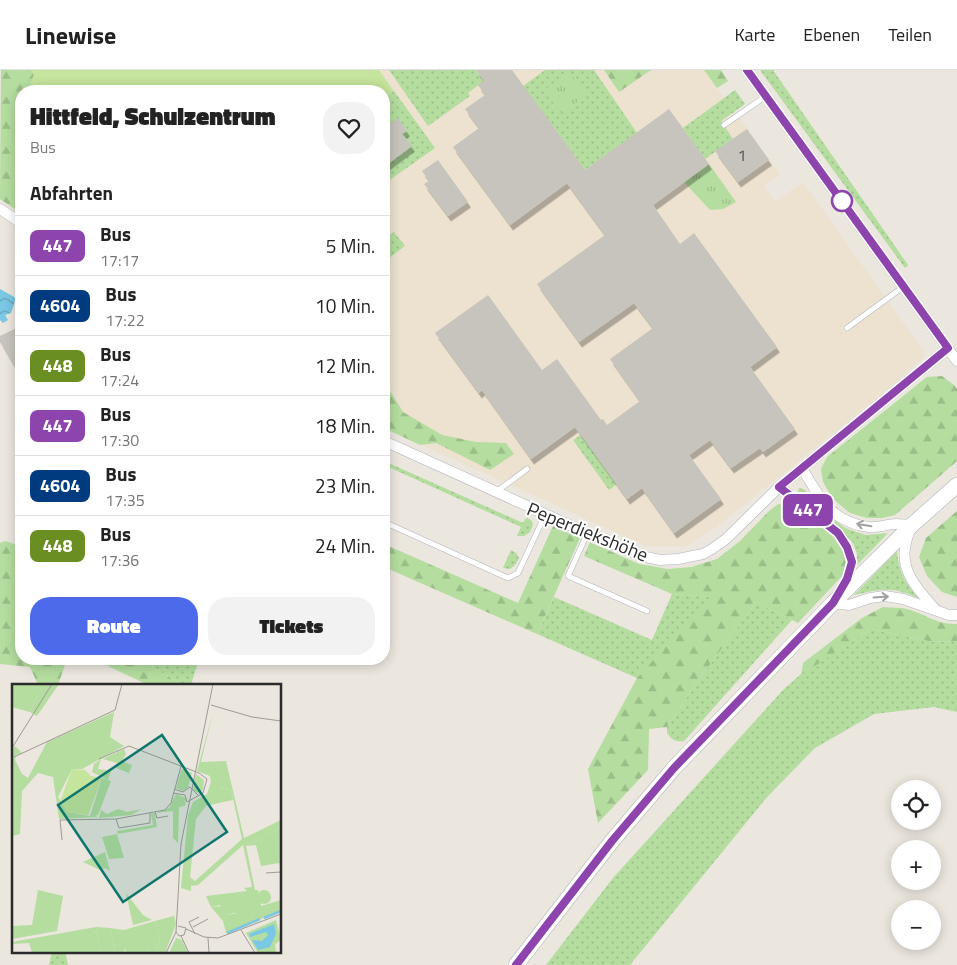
<!DOCTYPE html>
<html lang="de">
<meta charset="utf-8">
<style>
:root{--surface:#fff;--page:#f2f2f2;--text:#222;--muted:#767676;--line:#e0e0e0;--accent:#4c6aea}
body{margin:0;font-family:"Titillium Web",sans-serif;background:var(--page);color:var(--text);height:100vh;display:flex;flex-direction:column;font-size:19px;white-space:nowrap}
*{box-sizing:border-box;margin:0}
p{font-size:16px;color:var(--muted)}
.icon{flex:none;width:28px;height:28px;fill:none;stroke:currentColor;stroke-width:2;stroke-linecap:round;stroke-linejoin:round}
.map{position:relative;flex:1;overflow:hidden}
.sheet{position:absolute;left:15px;top:15px;width:375px;height:580px;display:flex;flex-direction:column;background:var(--surface);border-radius:20px;box-shadow:0 2px 12px #0003}
.sheet>*{flex:none}
.badge{padding:0 10px;border-radius:8px;font-size:18px;line-height:32px}
.controls{position:absolute;left:891px;top:710px;display:grid;gap:10px}
.controls a{display:grid;place-items:center;width:50px;height:50px;border-radius:50%;background:var(--surface);box-shadow:0 2px 12px #0003;font-size:25px}
.map>.badge{position:absolute;translate:-50% -50%;box-shadow:0 0 0 2px #fff}
h2{padding:0 15px;font-size:19px;line-height:45px}
.round{display:grid;place-items:center;flex:none;width:52px;height:52px;border-radius:20px;background:var(--page)}
.summary{display:flex;align-items:center;justify-content:space-between;height:85px;padding:0 15px}
h1{font-size:24px;font-weight:800;line-height:38px}
.primary-button{display:flex;gap:10px;margin-top:auto;padding:10px 15px}
.primary-button a{flex:1;height:58px;border-radius:20px;background:var(--accent);color:#fff;font-size:20px;font-weight:800;line-height:58px;text-align:center}
.primary-button a+a{background:var(--page);color:var(--text)}
ul{padding:0;list-style:none}
li{display:flex;align-items:center;gap:15px;height:60px;padding:0 15px;border-top:1px solid var(--line)}
li div{flex:1}
li b{display:block;font-size:19px}
li em{font-style:normal}
li .badge{min-width:55px;font-weight:700;text-align:center}
header{display:flex;align-items:center;gap:30px;box-sizing:border-box;height:70px;padding:0 25px;background:var(--surface);border-bottom:1px solid var(--line)}
header strong{font-size:24px}
nav{display:flex;gap:28px;margin-inline-start:auto;font-size:18px}
.map>svg:first-child{display:block}
</style>
<header>
<strong>Linewise</strong>
<nav><a>Karte</a><a>Ebenen</a><a>Teilen</a></nav>
</header>
<div class="map">
<svg width="957" height="895" viewBox="0 0 957 895">
<defs>
<pattern id="grass-dots" width="8" height="8" patternUnits="userSpaceOnUse" patternTransform="scale(1.25)"><rect width="8" height="8" fill="#b4dd9f"/><path d="M2 2h.1M6 6h.1" fill="none" stroke="#9bbe89" stroke-width="1.8" stroke-linecap="round"/></pattern>
<pattern id="forest-firs" width="22" height="20" patternUnits="userSpaceOnUse" patternTransform="scale(1.25)"><rect width="22" height="20" fill="#b4dd9f"/><path d="M5 1l3.5 6h-7zM16 11l3.5 6h-7z" fill="#9bbe89"/></pattern>
<pattern id="park-tufts" width="24" height="20" patternUnits="userSpaceOnUse" patternTransform="scale(1.25)"><rect width="24" height="20" fill="#b4dd9f"/><path d="M3 7l-1-3M5 7V3M7 7l1-3M15 17l-1-3M17 17v-4M19 17l1-3" fill="none" stroke="#9bbe89"/></pattern>
<pattern id="water-waves" width="16" height="10" patternUnits="userSpaceOnUse" patternTransform="scale(1.25)"><rect width="16" height="10" fill="#7ac8e4"/><path d="M0 5q4-4 8 0t8 0" fill="none" stroke="#64a3b9"/></pattern>
<filter id="shadow"><feDropShadow dx="3" dy="5.5" stdDeviation="0" flood-color="#0004"/></filter>
</defs>
<rect width="100%" height="100%" fill="#ebe6de"/>
<polygon fill="#ece2cf" points="379,0 704,0 780,104 764,116 775,132 803,112 924,282 923,288 882,324 718,456 685,477 646,476 384,358 384,28 394,20"/>
<g fill="url(#grass-dots)">
<polygon points="389,0 476,0 484,11 468,23 470,26 428,56"/>
<polygon points="545,0 594,0 637,63 585,100 523,16"/>
<polygon points="760,0 773,0 908,195 905,198"/>
<polygon points="735,20 745,34 721,51 733,69 705,89 683,58"/>
<polygon points="394,21 435,78 384,114 384,28"/>
<polygon points="394,162 405,176 384,192 384,169"/>
<polygon points="581,365 617,414 609,420 573,370"/>
<polygon points="384,391 523,453 526,448 531,450 533,455 530,462 524,466 517,466 521,457 384,395"/>
<polygon points="799,418 801,418 806,421 830,447 845,458 866,465 888,463 857,495 857,484 853,473 837,456 798,422"/>
<polygon points="511,480 516,483 519,488 516,494 510,499 503,498"/>
<path d="M897,481C898,500 906,514 918,528C892,516 881,519 854,525Z"/>
<polygon points="672,524 711,527 637,608 537,564 554,527 652,570"/>
<path d="M756,532L792,550L684,671C675,672 672,670 667,663V657L697,612Z"/>
<polygon points="871,559 933,572 957,571 957,642 934,637 874,644 815,678 767,727 630,895 546,895 613,808 783,620 800,605"/>
<polygon points="140,589 199,589 191,615 182,615"/>
<polygon points="52,881 65,881 68,895 49,895"/>
</g>
<g fill="url(#forest-firs)">
<polygon points="1,0 31,0 34,5 28,21 21,21 21,143 0,129"/>
<polygon points="604,0 651,0 619,22"/>
<polygon points="704,0 721,0 728,11 717,18"/>
<polygon points="942,306 954,315 957,319 957,391 895,445 882,448 867,448 850,443 833,429 823,412 821,399 827,387 927,307"/>
<polygon points="384,311 403,342 442,365 476,372 506,373 514,384 490,400 436,373 420,375 384,358"/>
<polygon points="778,434 791,436 806,444 833,467 842,480 846,493 842,506 798,553 756,532 697,612 667,657 649,659 648,700 598,753 588,699 637,608 710,527 672,524 584,486 590,472 639,494 668,499 691,497 717,489 740,471 768,442"/>
<polygon points="957,441 957,527 942,522 927,506 919,487 926,468"/>
<polygon points="553,456 580,468 537,564 384,497 384,474 518,533"/>
<polygon points="5,471 21,476 21,589 67,589 58,615 38,615 30,597 0,594 0,473"/>
<path d="M883,537C891,538 900,537 907,539C925,544 937,555 957,554V571L933,572L871,559L801,605L803,593L862,548Z"/>
<polygon points="93,589 140,589 182,615 148,615"/>
</g>
<g fill="url(#park-tufts)">
<polygon points="569,2 586,25 561,44 544,20"/>
<polygon points="709,94 736,132 723,139 710,140 684,112"/>
</g>
<polygon fill="#c5e49c" points="31,0 379,0 394,21 384,28 384,21 28,21 34,5"/>
<polygon fill="url(#water-waves)" points="0,219 16,228 11,243 5,245 8,250 3,253 0,250"/>
<g fill="#c7c4bd" filter="url(#shadow)">
<polygon points="476,0 512,0 585,100 669,39 709,94 653,135 680,174 694,163 777,277 750,297 795,359 763,382 760,378 731,398 710,370 689,385 721,429 674,463 642,418 627,429 575,357 531,389 482,320 479,323 435,263 488,225 542,300 557,289 601,350 603,349 607,355 640,331 610,289 653,258 634,233 579,272 537,214 605,165 567,113 510,155 453,77 479,58 465,39 485,25 478,15 484,11"/>
<polygon points="398,48 407,61 402,64 412,76 384,97 384,59"/>
<polygon points="747,59 769,90 738,112 715,81"/>
<polygon points="438,90 468,132 448,146 424,114 429,111 422,101"/>
<polygon points="21,256 21,308 0,272 0,266"/>
</g>
<g fill="none" stroke-linecap="round" stroke-linejoin="round">
<g stroke="#b2b4bd" stroke-width="6">
<g id="service">
<polyline points="724,55 766,26"/>
<polyline points="847,258 903,217"/>
<polyline points="496,422 527,399"/>
<polyline points="384,452 508,508 518,503 545,445"/>
<polyline points="587,464 568,506 647,541"/>
</g>
</g>
<g stroke="#b2b4bd" stroke-width="11">
<g id="minor">
<polyline points="747,0 957,291"/>
<polyline points="0,139 21,153"/>
<polyline points="384,371 587,463 641,486 660,490 678,489 703,484 712,479 726,469 779,417 948,278"/>
<path d="M802,398C819,427 832,453 869,457C879,458 887,454 896,454C901,454 907,455 912,455C909,462 906,470 905,478C901,503 920,522 935,539"/>
<polyline points="779,417 838,463 847,477 851,492 847,509 833,533 849,535 870,528 885,526 903,529 949,545 957,545"/>
</g>
</g>
<g stroke="#b2b4bd" stroke-width="16">
<polyline id="secondary" points="516,895 612,771 674,698 833,533 912,455 957,415"/>
</g>
<use href="#service" stroke="#fff" stroke-width="5"/>
<use href="#minor" stroke="#fff" stroke-width="10"/>
<use href="#secondary" stroke="#fff" stroke-width="15"/>
</g>
<defs><path id="oneway-shaft" d="M-6 0H5M1.5-3L5.5 0L1.5 3" fill="none" stroke-width="1.6" stroke-linecap="round" stroke-linejoin="round" transform="scale(1.25)"/></defs>
<g stroke="#a0a0a0">
<use href="#oneway-shaft" transform="translate(864 455) rotate(-170)"/>
<use href="#oneway-shaft" transform="translate(881 527) rotate(-4)"/>
</g>
<g fill="none" stroke-linecap="round" stroke-linejoin="round">
<g stroke="#fff" stroke-width="11">
<polyline id="line" points="516,895 612,771 674,698 833,533 847,509 852,492 847,477 838,463 779,417 948,278 747,0"/>
</g>
<use href="#line" stroke="#8e44ad" stroke-width="8"/>
</g>
<circle fill="#fff" stroke="#8e44ad" stroke-width="2.5" cx="842" cy="131" r="10"/>
<g text-anchor="middle" dominant-baseline="central" stroke-width="4" stroke-linejoin="round" paint-order="stroke">
<g font-size="16" fill="#525150">
<text x="742" y="85">1</text>
</g>
<g font-size="19" fill="#2b2b2b" stroke="#fff">
<text transform="translate(588 461) rotate(22)">Peperdiekshöhe</text>
</g>
</g>
<g transform="translate(12 614)">
<rect width="269" height="269" fill="#ebe6de"/>
<path d="M0,0H31L18,28L0,23ZM201,28L189,78L214,77L232,154L269,136V144L234,162L243,206H246L249,222L269,216V227L214,249L211,237L215,231L225,229L211,226L208,221L199,223L194,212L235,207L232,204L240,203L231,161L186,201L179,202V207L169,204L176,131L181,118L195,110L199,98L198,92L185,87ZM208,104L219,106L230,155L183,197L178,193L184,135L194,122L211,118ZM112,65L114,70L110,77L120,81L117,89L104,84L105,79L91,75ZM89,75L86,85L99,87L96,96L80,88L82,80ZM90,94L99,97L86,131L78,132ZM105,150L112,174L97,175L90,153ZM26,206L51,212L45,247L0,255V242L20,241ZM114,209L131,231L140,236L121,241ZM84,243L89,269H20L17,259L0,260V258Z" fill="#b4dd9f" fill-rule="evenodd"/>
<path d="M31,0H47L25,32L18,28ZM102,28L98,53L112,62L70,85H60L46,113L55,128L78,132L83,129L85,133L47,135L41,93L26,89L10,107L8,150L0,152V66L3,62L10,69L4,71L3,76L10,90L16,94L35,58ZM172,85L180,89L176,104L171,107L164,104L169,86ZM184,90L192,96L191,106L186,109L181,106ZM164,110L174,114L173,122L167,123L166,159L161,154V127L144,129L157,124ZM106,125L115,128L130,125L119,131L87,134L89,126L95,130ZM143,129L145,143L106,150L105,147L141,141L139,130ZM269,144V184L267,179L249,182L244,161L234,162ZM93,168L98,187L93,184L88,186L71,178ZM245 213a7 7 0 1 1 14 0a7 7 0 1 1-14 0ZM211,222V226L225,228L215,231L211,237L199,223ZM143,237L148,256L144,269H139L134,262L113,263L112,269V246ZM84,243L98,244L103,269H89Z" fill="#b4dd9f"/>
<path d="M162,232L164,240L153,269H144L148,256L143,237ZM98,244L112,246V269H103ZM164,254L170,256L176,269H157ZM126,260L134,262L139,269H114L113,263Z" fill="#b4dd9f"/>
<path d="M207,104L219,106L221,116L211,118ZM264,236L269,256L263,260L264,269H246L234,249Z" fill="#b4dd9f"/>
<path d="M60,85L73,86L79,92L90,94L76,131L55,128L48,118Z" fill="#c5e49c"/>
<path d="M262,240L264,250L258,263L246,266L240,256L250,257L256,251L254,248L238,253L237,250Z" fill="#7ac8e4"/>
<path fill="none" stroke="#7ac8e4" stroke-width="2.5" d="M252,234L269,227M215,249L248,235"/>
<path fill="none" stroke="#9e9b96" stroke-width="1" d="M199,21L240,33L269,37M0,64L40,0M2,73L103,26L110,0M87,75L117,62L187,89L195,95L191,109L175,118L173,111L161,109M162,105L171,108L178,103L186,111M143,128L145,134L156,132M104,135L107,144L138,139V129M48,136L104,135L153,126L159,119L169,82M48,136L50,156M254,189L269,188M166,242L174,244L172,251L167,252L164,248L169,160L201,0M181,243L196,235M174,245L192,253L206,254L269,230M229,246L243,269M183,250L177,238L187,233M169,252L177,269M196,254L197,269M154,269L164,248"/>
<path fill="#0f766e" fill-opacity="0.15" stroke="#0f766e" stroke-width="2.5" d="M150,51L215,148L111,218L46,121Z"/>
<rect width="269" height="269" fill="none" stroke="#2b2b2b" stroke-width="2.5"/>
</g>
</svg>
<div class="controls">
<a><svg class="icon" aria-label="locate" viewBox="0 0 24 24"><circle cx="12" cy="12" r="6"/><path d="M12 2v4M12 18v4M2 12h4M18 12h4"/></svg></a>
<a>+</a>
<a>−</a>
</div>
<b class="badge" style="left:808px;top:440px;background:#8e44ad;color:#fff">447</b>
<section class="sheet">
<div class="summary"><div><h1>Hittfeld, Schulzentrum</h1><p>Bus</p></div><a class="round"><svg class="icon" aria-label="heart" viewBox="0 0 24 24"><path d="M12 20l-8-8c-3-5 5-10 8-4 3-6 11-1 8 4z"/></svg></a></div>
<h2>Abfahrten</h2>
<ul>
<li><span class="badge" style="background:#8e44ad;color:#fff">447</span><div><b>Bus</b><p>17:17</p></div><em>5 Min.</em></li>
<li><span class="badge" style="background:#003b80;color:#fff">4604</span><div><b>Bus</b><p>17:22</p></div><em>10 Min.</em></li>
<li><span class="badge" style="background:#6b8e23;color:#fff">448</span><div><b>Bus</b><p>17:24</p></div><em>12 Min.</em></li>
<li><span class="badge" style="background:#8e44ad;color:#fff">447</span><div><b>Bus</b><p>17:30</p></div><em>18 Min.</em></li>
<li><span class="badge" style="background:#003b80;color:#fff">4604</span><div><b>Bus</b><p>17:35</p></div><em>23 Min.</em></li>
<li><span class="badge" style="background:#6b8e23;color:#fff">448</span><div><b>Bus</b><p>17:36</p></div><em>24 Min.</em></li>
</ul>
<div class="primary-button"><a>Route</a><a>Tickets</a></div>
</section>
</div>
